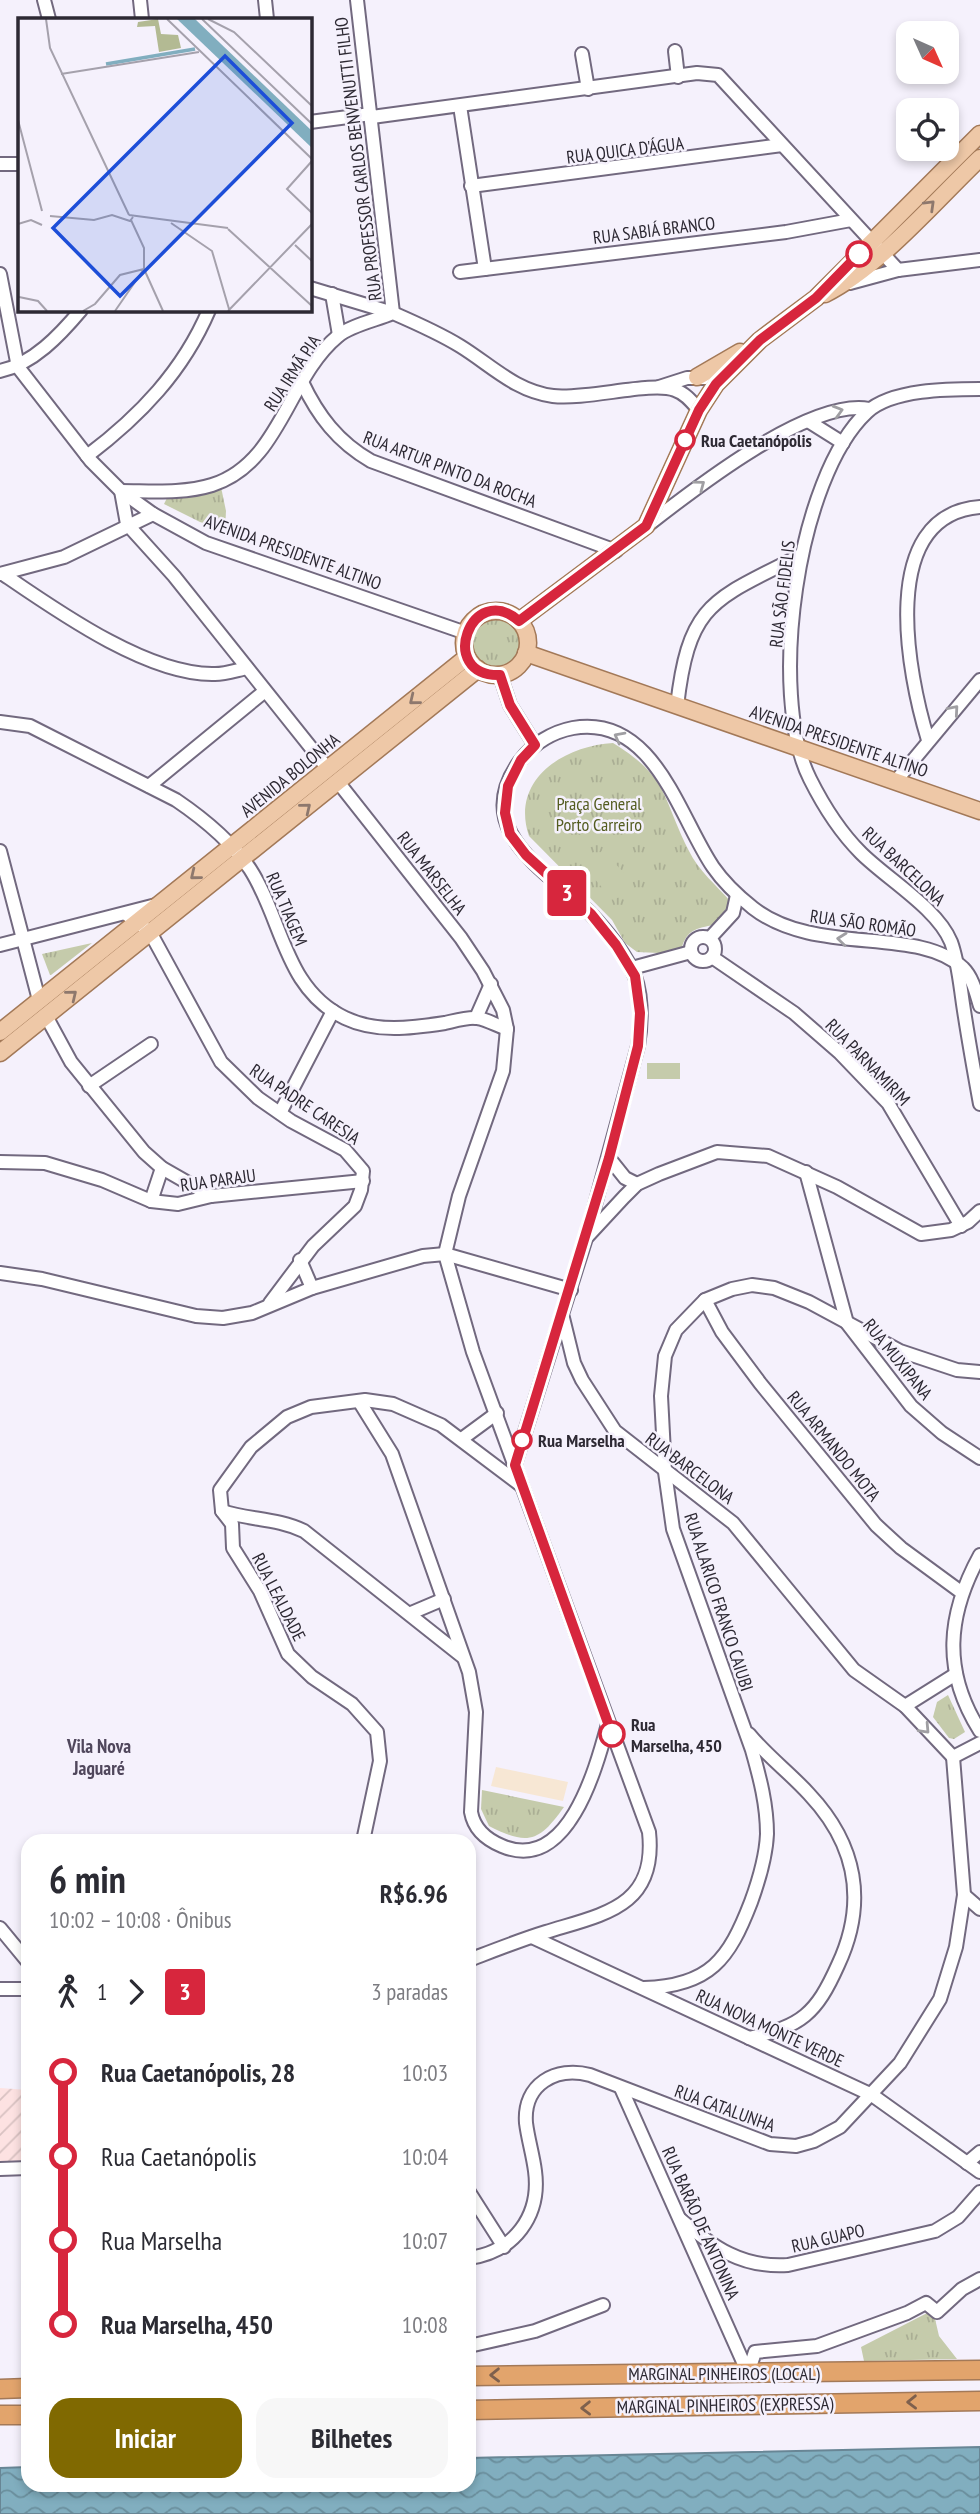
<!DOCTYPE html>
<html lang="pt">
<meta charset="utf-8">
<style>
:root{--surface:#fff;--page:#f7f7f7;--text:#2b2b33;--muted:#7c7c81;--accent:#806901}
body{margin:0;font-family:"PT Sans Narrow",sans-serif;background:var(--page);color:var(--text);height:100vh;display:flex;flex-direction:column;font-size:26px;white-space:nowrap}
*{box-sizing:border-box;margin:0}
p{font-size:23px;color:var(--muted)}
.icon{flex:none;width:38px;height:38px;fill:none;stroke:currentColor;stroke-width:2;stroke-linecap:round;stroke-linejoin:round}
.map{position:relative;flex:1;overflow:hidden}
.drawer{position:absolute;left:21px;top:1834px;width:455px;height:658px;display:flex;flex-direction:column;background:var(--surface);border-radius:21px;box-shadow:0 4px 10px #0003}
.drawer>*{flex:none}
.badge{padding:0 14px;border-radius:5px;font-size:24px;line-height:46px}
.needle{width:46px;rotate:135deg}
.buttons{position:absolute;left:896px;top:21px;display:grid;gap:14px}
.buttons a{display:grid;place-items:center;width:63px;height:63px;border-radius:14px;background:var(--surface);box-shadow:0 4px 10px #0003;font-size:35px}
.map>.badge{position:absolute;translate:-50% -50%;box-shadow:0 0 0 4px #fff}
.legs{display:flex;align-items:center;gap:10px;height:77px;padding:0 28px;font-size:23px}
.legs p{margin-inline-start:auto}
.summary{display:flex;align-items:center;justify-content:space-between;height:119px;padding:0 28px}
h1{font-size:38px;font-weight:600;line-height:52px}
.cta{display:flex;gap:14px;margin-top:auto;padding:14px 28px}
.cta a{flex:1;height:80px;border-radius:21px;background:var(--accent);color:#fff;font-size:28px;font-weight:600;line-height:80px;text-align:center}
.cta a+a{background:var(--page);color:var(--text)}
ul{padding:0 28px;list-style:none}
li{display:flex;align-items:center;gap:24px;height:84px;font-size:26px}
li i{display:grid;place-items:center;width:10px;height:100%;margin:0 9px;background:currentColor}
li i::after{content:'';width:18px;height:18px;margin:-9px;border:5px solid;border-radius:50%;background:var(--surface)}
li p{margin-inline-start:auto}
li:first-child i{background:linear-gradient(#0000 50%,currentColor 0)}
li:last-child i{background:linear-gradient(currentColor 50%,#0000 0)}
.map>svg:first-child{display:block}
</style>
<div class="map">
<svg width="980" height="2514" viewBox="0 0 980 2514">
<defs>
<pattern id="industrial-furrows" width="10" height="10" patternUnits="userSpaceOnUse" patternTransform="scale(1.75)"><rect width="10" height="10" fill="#fde2e2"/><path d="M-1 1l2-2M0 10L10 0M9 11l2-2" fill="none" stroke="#d9c2c2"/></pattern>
<pattern id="grass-tufts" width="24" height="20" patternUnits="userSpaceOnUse" patternTransform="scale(1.75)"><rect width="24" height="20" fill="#c5cbab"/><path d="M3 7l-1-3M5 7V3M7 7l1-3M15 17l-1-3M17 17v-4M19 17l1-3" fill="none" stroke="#aaae94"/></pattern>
<pattern id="water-waves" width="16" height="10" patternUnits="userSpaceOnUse" patternTransform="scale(1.75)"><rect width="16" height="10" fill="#81aebf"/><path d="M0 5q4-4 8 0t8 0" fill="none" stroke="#6a8e9c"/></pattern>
</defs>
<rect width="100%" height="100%" fill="#f5f1fc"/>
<polygon fill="url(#industrial-furrows)" points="0,2088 28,2090 28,2164 0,2165"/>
<polygon fill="#f7e7d4" points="496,1767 568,1782 563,1801 491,1786"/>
<g fill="url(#grass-tufts)">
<polygon points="221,487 226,511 225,530 200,522 164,504 167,498"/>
<circle cx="497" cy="644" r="24"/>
<path d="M613,743C669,777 662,798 689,851C698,870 717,886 731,902L714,925C697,928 687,930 682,947L659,953L637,952L625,943L612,920L529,836C510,780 563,746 613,743Z"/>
<polygon points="92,943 51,975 50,975 42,954"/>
<polygon points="948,1695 965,1732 954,1739 949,1738 933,1717 937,1702"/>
<path d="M482,1790L564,1807C539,1842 528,1846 489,1826L481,1809Z"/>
<polygon points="933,2310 939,2336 957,2359 864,2361 861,2347"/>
</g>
<g fill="#c5cbab">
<polygon points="603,850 633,883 614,901 584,867"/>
<rect x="647" y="1063" width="33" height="16"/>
</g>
<polygon fill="url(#water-waves)" stroke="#688695" stroke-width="2" points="980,2447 980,2514 0,2514 0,2468 28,2467 28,2485 469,2485 469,2458"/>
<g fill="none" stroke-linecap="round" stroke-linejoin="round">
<g stroke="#72697f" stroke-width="16">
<g id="minor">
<polyline points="44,0 49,19"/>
<polyline points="140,0 142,19"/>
<polyline points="265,0 267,19"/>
<polyline points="675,51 678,77"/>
<polyline points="582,54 588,89"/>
<polyline points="460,106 485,269"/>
<polyline points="372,117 697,73 718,75 898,270"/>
<polyline points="310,122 371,114"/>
<polyline points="0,164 19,164"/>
<polyline points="471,186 782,145"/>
<polyline points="460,272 786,232 851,220"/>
<polyline points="0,274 18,367 91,461 121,491 153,514 206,543 466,633"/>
<polyline points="850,283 898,270 980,260"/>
<polyline points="310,288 393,313 357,0"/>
<polyline points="332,294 339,335"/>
<path d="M0,371C33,364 60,335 81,310"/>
<path d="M302,382C318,416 338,442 371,461L616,551"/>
<polyline points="659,387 687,378 706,378"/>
<path d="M980,389C949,389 892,389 867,412C797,477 767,694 810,779C823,805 840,832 861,853C887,879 937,908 951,942C958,961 960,984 963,1004C968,1038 974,1071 980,1104"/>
<polyline points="808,421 843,443"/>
<path d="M87,456C140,416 183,371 209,310"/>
<path d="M127,524L121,491C151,491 183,494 212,485C281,463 287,378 338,336C351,325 377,320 393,313C416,323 439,333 460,346C491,365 515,391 553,396C587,400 652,381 675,390C685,393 692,402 699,410"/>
<polyline points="127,524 174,576 328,769"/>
<path d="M648,525C694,489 810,398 869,409"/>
<polyline points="0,574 64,557 153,514"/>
<path d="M3,574C57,611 149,676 215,674C226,674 237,670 247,668"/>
<polyline points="500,675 510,705 535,745"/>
<path d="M677,706C689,601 714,600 801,555"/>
<path d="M0,722L30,726L176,800C204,819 231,841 250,869C283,920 284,989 345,1018C376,1033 412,1028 445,1023C454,1021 467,1017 477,1018C486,1019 498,1026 507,1029"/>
<path d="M928,740C908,675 876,515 980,507"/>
<path d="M338,782L461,938L483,971L503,1010L507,1029L503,1071L459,1196L445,1254L473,1352L649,1832C657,1907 604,1914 546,1932C520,1940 495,1950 469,1960"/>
<polyline points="895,782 980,680"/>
<polyline points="149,786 265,691"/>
<polyline points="0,851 39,1000"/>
<polyline points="126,914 150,932 221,1062 258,1098 291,1121 345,1150 363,1171 361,1190 355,1206 313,1246 270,1303"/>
<circle cx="703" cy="949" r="12"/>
<polyline points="710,938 733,913 737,895"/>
<polyline points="0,945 156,905"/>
<polyline points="712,957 794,1013 840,1053 888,1103 961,1226"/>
<polyline points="632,968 691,952"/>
<polyline points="46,1016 71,1062 144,1152 162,1168 211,1196"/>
<polyline points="476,1018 491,984"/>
<polyline points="89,1086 151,1044"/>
<polyline points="280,1113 333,1011"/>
<polyline points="609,1158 625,1178 637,1184"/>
<polyline points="0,1162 45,1163 102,1180 151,1201 178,1204 211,1196 363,1181"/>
<polyline points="806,1172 847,1323 911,1406 942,1433 980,1458"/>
<polyline points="151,1201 162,1168"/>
<path d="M586,1238L638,1046C642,1023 643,989 631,968C621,948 605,929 590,913C548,871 469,831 520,761C533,744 552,732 573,728C654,714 679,817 713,867C724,883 738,896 753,908C816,957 917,925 963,968C973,978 976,993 980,1006"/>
<polyline points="300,1260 312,1288"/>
<polyline points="0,1273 42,1279 196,1316 223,1318 252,1313 312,1288 423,1256 445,1254 571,1290"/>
<polyline points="705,1300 722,1332 760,1383 876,1525 901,1548 961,1592"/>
<path d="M359,1401L392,1454L469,1672L476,1712L471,1812C474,1829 485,1839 502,1846C568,1874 596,1768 608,1724"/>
<polyline points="463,1438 497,1413"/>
<polyline points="515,1464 562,1314"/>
<path d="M222,1511C249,1520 277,1518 304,1531L463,1657"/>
<path d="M980,1555C947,1615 942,1671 980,1731"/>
<polyline points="411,1613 444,1599"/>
<polyline points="905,1706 854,1670 733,1523 615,1431 582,1380 574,1363 562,1314 586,1238 624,1197 637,1184 659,1174 717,1152 768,1156 837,1187 921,1234 951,1230 968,1222 980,1211"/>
<path d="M749,1734C767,1756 790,1773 809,1794C857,1845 867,1903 838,1965C816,2014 802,2026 749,2038"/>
<polyline points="953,1757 905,1706 956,1674"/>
<polyline points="953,1757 980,1743"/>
<polyline points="363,1841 380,1761 377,1732 352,1704 312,1677 288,1654 260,1591 233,1548 232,1524 222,1511 220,1490 251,1447 287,1417 311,1407 365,1400 393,1404 441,1425 522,1486"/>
<polyline points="964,1895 980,1909"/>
<polyline points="0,1928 28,1962"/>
<polyline points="532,1937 872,2095 980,2172"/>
<path d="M644,1988C710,1986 729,1959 751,1902C759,1880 766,1858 767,1834C767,1805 760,1778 752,1750L673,1529L665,1472L661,1396L665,1356L676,1330L705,1300L732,1289L752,1285L774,1288L809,1302L900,1351L957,1370L980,1372"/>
<polyline points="0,1989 28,1989"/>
<polyline points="621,2088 748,2373"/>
<polyline points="967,2163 980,2152"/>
<polyline points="0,2169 28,2168"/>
<polyline points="469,2192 504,2247"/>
<path d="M680,2219C714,2248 742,2268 788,2265L935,2231L958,2217L980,2192"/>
<path d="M469,2258C514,2252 541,2216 535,2171C533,2155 528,2139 526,2123C523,2084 556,2066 590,2075L770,2144L796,2146L814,2141L840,2127L900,2063L940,1999L956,1947L964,1895L953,1757"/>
<polyline points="469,2346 535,2331 603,2305"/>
<polyline points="748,2373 755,2352 817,2346 907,2313 926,2303 937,2312 962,2289 980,2279"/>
</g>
</g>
<g stroke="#a37958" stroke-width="19">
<g id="major">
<path d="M825,294C879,267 935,201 980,158"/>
<polyline points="697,377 740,352"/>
<circle cx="496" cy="643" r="32"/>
<polyline points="519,621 646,526 699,410 716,384 760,340 816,298 980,134"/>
<polyline points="526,653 980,811"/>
<polyline points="0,1032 467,657"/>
<polyline points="0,1053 478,669"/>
</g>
</g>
<g stroke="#a37958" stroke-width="21">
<g id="highway">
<polyline points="469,2376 980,2370"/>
<polyline points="0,2389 28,2388"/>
<polyline points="469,2410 980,2401"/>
<polyline points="0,2415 28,2415"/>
</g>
</g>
<use href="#minor" stroke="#fff" stroke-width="12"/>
<use href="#major" stroke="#eec8a7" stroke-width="16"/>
<use href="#highway" stroke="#e2a46c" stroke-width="18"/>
</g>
<defs><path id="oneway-chevron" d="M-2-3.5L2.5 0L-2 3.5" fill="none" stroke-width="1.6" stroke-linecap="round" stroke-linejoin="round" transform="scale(1.75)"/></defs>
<g stroke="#8e786d">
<use href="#oneway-chevron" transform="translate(930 205) rotate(-44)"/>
<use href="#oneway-chevron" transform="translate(414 700) rotate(141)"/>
<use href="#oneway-chevron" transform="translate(306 808) rotate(-39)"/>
<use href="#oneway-chevron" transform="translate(195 875) rotate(141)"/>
<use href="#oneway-chevron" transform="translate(72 995) rotate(-39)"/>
</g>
<g stroke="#a09fa3">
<use href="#oneway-chevron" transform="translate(838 411) rotate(-16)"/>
<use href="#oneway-chevron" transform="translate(700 485) rotate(-37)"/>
<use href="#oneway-chevron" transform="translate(954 710) rotate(-49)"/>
<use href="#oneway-chevron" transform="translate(619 737) rotate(-152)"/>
<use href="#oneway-chevron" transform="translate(842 939) rotate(-174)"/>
<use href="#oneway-chevron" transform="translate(925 1729) rotate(47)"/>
</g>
<g stroke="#7e604d">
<use href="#oneway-chevron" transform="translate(495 2375) rotate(179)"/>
<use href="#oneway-chevron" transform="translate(912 2402) rotate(179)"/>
<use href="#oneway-chevron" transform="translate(586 2408) rotate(179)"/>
</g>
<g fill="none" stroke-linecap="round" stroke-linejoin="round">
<g stroke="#fff" stroke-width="16">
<path id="line-1" d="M612,1734L515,1465L609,1158L638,1046L640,1013L635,976L616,945L591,914L526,855L510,834L505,813L508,786L521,760L535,745L510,705L500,675C436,677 471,579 519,621L646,526L699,410L716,384L760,340L816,298L859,254"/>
</g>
<use href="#line-1" stroke="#d7263d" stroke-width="10"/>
</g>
<g fill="#fff" stroke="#d7263d" stroke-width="3.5">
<circle cx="859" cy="254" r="12"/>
<circle cx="685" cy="440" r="9"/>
<circle cx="522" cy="1440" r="9"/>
<circle cx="612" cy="1734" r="12"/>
</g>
<g text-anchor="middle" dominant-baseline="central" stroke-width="5" stroke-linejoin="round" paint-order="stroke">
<g font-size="18" fill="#2d2933" stroke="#f5f1fc">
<text transform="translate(625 150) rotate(-7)">RUA QUICA D'ÁGUA</text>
<text transform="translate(358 159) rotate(-97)">RUA PROFESSOR CARLOS BENVENUTTI FILHO</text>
<text transform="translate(654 230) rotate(-7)">RUA SABIÁ BRANCO</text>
<text transform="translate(292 373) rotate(-57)">RUA IRMÃ PIA</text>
<text transform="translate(450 469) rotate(21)">RUA ARTUR PINTO DA ROCHA</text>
<text transform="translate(293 552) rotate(20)">AVENIDA PRESIDENTE ALTINO</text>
<text transform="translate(782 594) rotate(-83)">RUA SÃO FIDELIS</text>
<text transform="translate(839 741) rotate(19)">AVENIDA PRESIDENTE ALTINO</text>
<text transform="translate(290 775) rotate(-39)">AVENIDA BOLONHA</text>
<text transform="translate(904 866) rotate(43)">RUA BARCELONA</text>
<text transform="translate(432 873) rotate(52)">RUA MARSELHA</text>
<text transform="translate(287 909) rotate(67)">RUA TIAGEM</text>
<text transform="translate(863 923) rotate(8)">RUA SÃO ROMÃO</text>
<text transform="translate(868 1062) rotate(46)">RUA PARNAMIRIM</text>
<text transform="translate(305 1104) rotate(34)">RUA PADRE CARESIA</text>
<text transform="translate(218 1180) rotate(-8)">RUA PARAJU</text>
<text transform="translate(898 1359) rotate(51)">RUA MUXIPANA</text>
<text transform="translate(834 1446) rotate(51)">RUA ARMANDO MOTA</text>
<text transform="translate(690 1468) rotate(37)">RUA BARCELONA</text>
<text transform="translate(279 1597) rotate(63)">RUA LEALDADE</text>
<text transform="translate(719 1602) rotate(72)">RUA ALARICO FRANCO CAIUBI</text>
<text transform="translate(770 2028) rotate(25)">RUA NOVA MONTE VERDE</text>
<text transform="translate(725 2108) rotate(20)">RUA CATALUNHA</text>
<text transform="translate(701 2223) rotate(66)">RUA BARÃO DE ANTONINA</text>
<text transform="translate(828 2238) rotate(-13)">RUA GUAPO</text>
<text x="724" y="2373">MARGINAL PINHEIROS (LOCAL)</text>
<text transform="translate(725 2405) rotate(-1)">MARGINAL PINHEIROS (EXPRESSA)</text>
</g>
<g font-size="18" font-weight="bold" fill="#2d2933" stroke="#f5f1fc" text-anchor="start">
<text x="701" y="440">Rua Caetanópolis</text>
<text x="538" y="1440">Rua Marselha</text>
<text x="631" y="1724">Rua<tspan x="631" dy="21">Marselha, 450</tspan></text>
</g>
<g font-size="18" fill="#545c20" stroke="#f5f1fc">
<text x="599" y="803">Praça General<tspan x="599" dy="21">Porto Carreiro</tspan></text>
</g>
<g font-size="19" font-weight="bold" fill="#50475c" stroke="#f5f1fc">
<text x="99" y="1746">Vila Nova<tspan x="99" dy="22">Jaguaré</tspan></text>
</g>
</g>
<g transform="translate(18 18)">
<rect width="294" height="294" fill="#f5f1fc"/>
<path d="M140,1L143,16L160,17L163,30L141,34L137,8L119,9L120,4Z" fill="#b3ba93"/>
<path d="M159,1H177L294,113V130Z" fill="#81aebf"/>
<path fill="none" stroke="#81aebf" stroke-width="3.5" d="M88,46L177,31"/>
<path fill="none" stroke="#a5a1ac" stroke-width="2" d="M28,1L32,30L111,197M149,1L294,141M184,1L294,106M190,1L216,14L294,88M43,56L181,34M0,102L24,193M294,143L269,171L294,195M111,197L210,210M32,198L76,202L94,197L112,203L115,199M153,205L194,233L211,291M0,206L13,202L24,207M210,211L294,288M277,227L294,243M126,251L145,293M1,279L20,283L29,293M65,293L77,286L102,257L126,251M97,293L126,251V230L113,202M210,293L294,206"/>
<path fill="#1d4ed8" fill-opacity="0.15" stroke="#1d4ed8" stroke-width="3.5" d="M207,38L274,105L102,278L35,210Z"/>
<rect width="294" height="294" fill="none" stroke="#2d2933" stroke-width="3.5"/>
</g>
</svg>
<div class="buttons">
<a><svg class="needle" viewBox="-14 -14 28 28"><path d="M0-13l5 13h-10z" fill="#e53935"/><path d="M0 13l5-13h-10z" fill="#7c7c81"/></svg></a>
<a><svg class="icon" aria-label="locate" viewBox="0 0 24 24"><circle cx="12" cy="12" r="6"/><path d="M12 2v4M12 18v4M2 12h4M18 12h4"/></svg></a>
</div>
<b class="badge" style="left:567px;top:893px;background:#d7263d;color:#fff">3</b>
<section class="drawer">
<div class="summary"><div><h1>6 min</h1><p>10:02 – 10:08 · Ônibus</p></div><b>R$6.96</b></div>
<div class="legs"><svg class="icon" aria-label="walk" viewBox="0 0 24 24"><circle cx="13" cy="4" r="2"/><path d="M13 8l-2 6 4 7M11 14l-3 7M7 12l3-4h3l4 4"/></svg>1<svg class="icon" aria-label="forward" viewBox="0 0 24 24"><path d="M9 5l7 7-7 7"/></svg><b class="badge" style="background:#d7263d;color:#fff">3</b><p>3 paradas</p></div>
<ul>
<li><i style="color:#d7263d"></i><b>Rua Caetanópolis, 28</b><p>10:03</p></li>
<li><i style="color:#d7263d"></i><span>Rua Caetanópolis</span><p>10:04</p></li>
<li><i style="color:#d7263d"></i><span>Rua Marselha</span><p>10:07</p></li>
<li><i style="color:#d7263d"></i><b>Rua Marselha, 450</b><p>10:08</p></li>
</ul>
<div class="cta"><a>Iniciar</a><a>Bilhetes</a></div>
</section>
</div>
